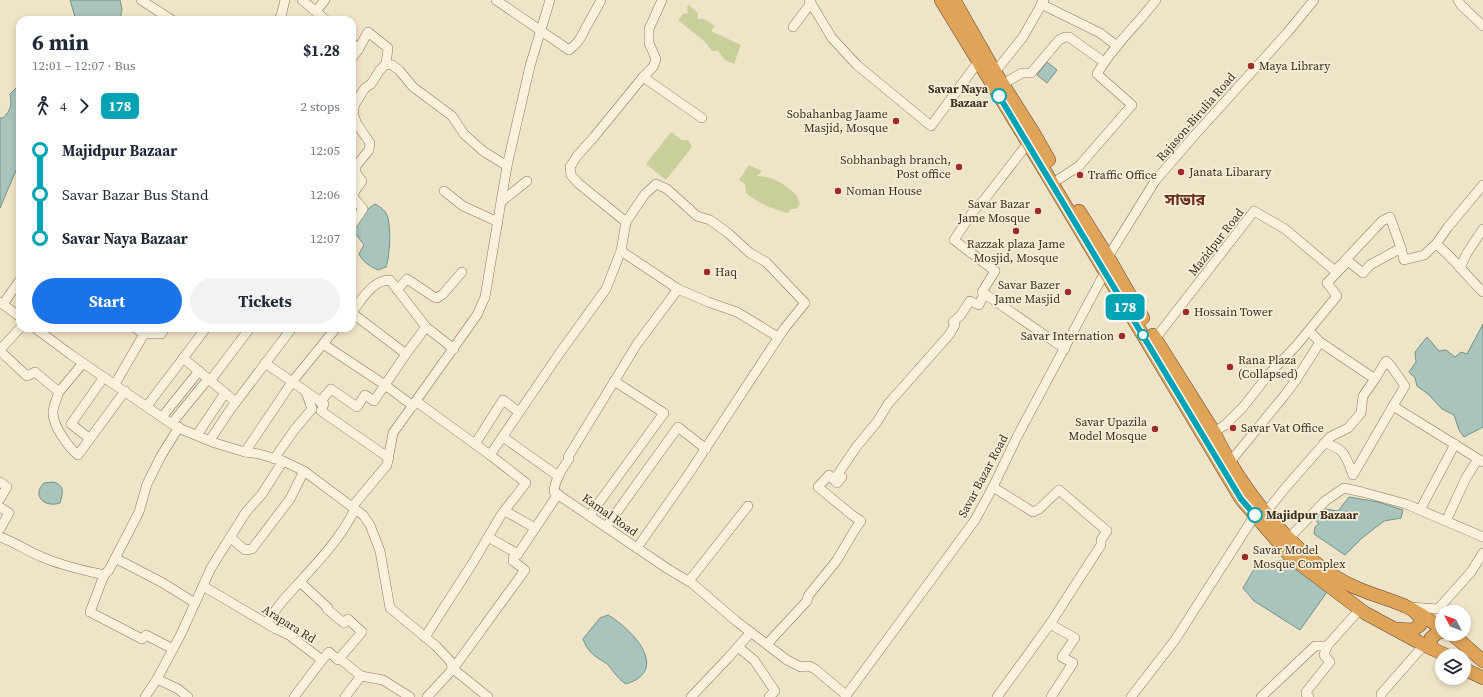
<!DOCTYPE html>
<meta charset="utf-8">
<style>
:root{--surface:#fff;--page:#f2f2f3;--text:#1f2937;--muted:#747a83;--accent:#1a73e8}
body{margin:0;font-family:"Source Serif 4","Noto Sans Bengali",serif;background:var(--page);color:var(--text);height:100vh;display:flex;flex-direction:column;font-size:15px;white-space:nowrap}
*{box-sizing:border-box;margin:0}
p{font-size:13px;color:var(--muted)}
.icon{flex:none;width:22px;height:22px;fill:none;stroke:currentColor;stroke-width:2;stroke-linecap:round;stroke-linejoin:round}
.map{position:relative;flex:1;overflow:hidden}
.drawer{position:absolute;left:16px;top:16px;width:340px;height:316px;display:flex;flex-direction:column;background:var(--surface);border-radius:12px;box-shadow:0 2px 6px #0003}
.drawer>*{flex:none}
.badge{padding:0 8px;border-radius:6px;font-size:14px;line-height:26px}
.needle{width:26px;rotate:311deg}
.tools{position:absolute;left:1435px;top:605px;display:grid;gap:8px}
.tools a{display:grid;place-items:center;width:36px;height:36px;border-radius:50%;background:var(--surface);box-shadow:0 2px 6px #0003;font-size:20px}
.map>.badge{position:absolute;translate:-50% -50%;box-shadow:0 0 0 2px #fff}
.legs{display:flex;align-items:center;gap:6px;height:44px;padding:0 16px;font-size:13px}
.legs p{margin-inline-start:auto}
.headline{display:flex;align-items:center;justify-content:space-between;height:68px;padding:0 16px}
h1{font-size:22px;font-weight:700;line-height:30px}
.action{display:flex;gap:8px;margin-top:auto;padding:8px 16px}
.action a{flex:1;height:46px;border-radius:24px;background:var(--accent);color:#fff;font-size:16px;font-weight:700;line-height:46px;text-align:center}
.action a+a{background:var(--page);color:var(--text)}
ul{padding:0 16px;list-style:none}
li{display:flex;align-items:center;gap:14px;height:44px;font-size:15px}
li i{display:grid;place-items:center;width:6px;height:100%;margin:0 5px;background:currentColor}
li i::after{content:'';width:10px;height:10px;margin:-5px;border:3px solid;border-radius:50%;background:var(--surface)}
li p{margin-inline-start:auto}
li:first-child i{background:linear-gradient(#0000 50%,currentColor 0)}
li:last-child i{background:linear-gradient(currentColor 50%,#0000 0)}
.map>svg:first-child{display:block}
</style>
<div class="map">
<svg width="1483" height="697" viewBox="0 0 1483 697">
<rect width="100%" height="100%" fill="#f0e4c8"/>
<g fill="#c9cf9b">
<polygon points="689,5 698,13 698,19 704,19 715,26 711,31 741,45 734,64 725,60 718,51 712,51 704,41 678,20 683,14 688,13 687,7"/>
<polygon points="671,132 682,140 688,140 692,147 666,180 646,164"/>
<path d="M749,165L762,171L757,176C769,175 788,185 796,195C798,197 799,201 800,204L796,209H791L788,213C772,209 759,204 746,193L745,184L739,180Z"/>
</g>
<g fill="#a9c4bc" stroke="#6f938a">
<polygon points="70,0 120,0 122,9 120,20 76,20"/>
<polygon points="1047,62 1057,70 1047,83 1037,75"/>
<path d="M20,84V161L0,208V118H3C11,110 12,105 10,94Z"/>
<path d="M375,204C381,207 386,211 388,218C391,230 390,255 386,267L378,270C369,266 363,262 359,254L364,245L353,230C358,218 365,210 375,204Z"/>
<polygon points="1483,324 1483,427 1464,437 1459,430 1454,415 1442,409 1428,394 1417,386 1415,378 1409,372 1416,362 1415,352 1427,337 1439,351 1446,350 1455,357 1461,352 1467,354"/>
<path d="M53,482C65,485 63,493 60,503C45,508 31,496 44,483Z"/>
<polygon points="1349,497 1378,502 1403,510 1401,518 1384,521 1362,538 1345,555 1314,534 1315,527 1319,524 1314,519 1325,509 1338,511"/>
<polygon points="1284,560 1327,592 1300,630 1254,601 1243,588 1257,564"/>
<path d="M608,615C632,629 671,670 626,684C618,679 614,672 609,666C607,663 603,662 601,660C592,655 586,648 583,639L600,618Z"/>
</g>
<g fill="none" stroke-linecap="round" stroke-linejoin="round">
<g stroke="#8d765c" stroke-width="10">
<g id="minor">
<polyline points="141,0 172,20"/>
<polyline points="302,0 326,20"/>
<path d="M496,0L569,50C582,40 581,35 589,22C593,15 597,8 601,0"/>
<polyline points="662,0 649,29 649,43 656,59 653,67 643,77 594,137 577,156 570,167 571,175 578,183 626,222 621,251 678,289 708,302 737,312 778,337"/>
<polyline points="809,0 832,38 857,65 931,126 978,62"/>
<polyline points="1458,0 1461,5 1483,26"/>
<polyline points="1041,4 1100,33 1117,46"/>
<polyline points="316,11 325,0"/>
<polyline points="278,20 281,16 285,0"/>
<polyline points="793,27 811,3"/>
<polyline points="352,43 358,50 352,58"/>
<polyline points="358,50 368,32 388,48 386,64"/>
<polyline points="995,72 1023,37 1044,0"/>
<polyline points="643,77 702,118"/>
<polyline points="1003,84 1022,73 1031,73 1059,40 1065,37 1069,37 1104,62"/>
<polyline points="1028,143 984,200 974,210 954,240 995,271 982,292 1065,349"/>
<path d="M1059,179L1079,166L1132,105L1097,74C1113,46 1137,25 1156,0"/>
<polyline points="444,191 463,206 498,222"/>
<polyline points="502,201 527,181"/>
<polyline points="626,222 645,194 656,184 667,189 697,216 710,220 728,233 750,253 766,262 805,303 784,329 690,472 637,548"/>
<polyline points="352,225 363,209 353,197 355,191 362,181 356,173 356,166 369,150 370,143 357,124 353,113 355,104 365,88 371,84 380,70 386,64 392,65 399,70 413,87 452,116 464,134 483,151 507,166"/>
<polyline points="1436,244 1448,227 1483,185"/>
<polyline points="1108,257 1155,181 1193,137 1287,33 1314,0"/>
<polyline points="1460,268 1467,253 1483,229"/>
<path d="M678,289L637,344L568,457L569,459C562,469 555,479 554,492L668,569L693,584L736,621L787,660L801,667L809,666L815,669L846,695"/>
<polyline points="397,290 407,279 434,297 437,298 443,294 462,272"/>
<polyline points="0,302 20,317"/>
<polyline points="3,304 20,280"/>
<path d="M352,312C362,300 372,280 390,280L426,327"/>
<polyline points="352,313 406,354 426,327 454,349"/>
<polyline points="35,328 70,354 176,427 215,443 245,452 259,454 283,461 304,471 363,515 370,525 380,551 390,608 436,646 451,662 452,668 488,697"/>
<polyline points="135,328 144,334"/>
<polyline points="1155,339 1254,211 1285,229 1335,271 1382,221 1390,217 1401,248"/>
<polyline points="323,344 385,385 413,406"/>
<polyline points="0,350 20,328"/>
<polyline points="0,351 27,376 35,372 59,392 83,363"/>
<polyline points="183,358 236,402"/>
<polyline points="265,363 324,404 321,411 389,458"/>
<polyline points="1375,379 1386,361 1391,366 1405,386 1393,406 1483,462"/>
<polyline points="210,381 250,328"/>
<polyline points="115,384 144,334 161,334 165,328"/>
<path d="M59,392C57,399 52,408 53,414C54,427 68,447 78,455L125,391"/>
<polyline points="320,402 331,389 357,407 365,395 374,401 406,354"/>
<polyline points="417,402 490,455"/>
<polyline points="147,406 206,328"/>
<polyline points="162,417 199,371"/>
<polyline points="172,423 208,379"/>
<path d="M1214,432L1225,425L1243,407L1269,374L1296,346L1337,296L1327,283L1348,261L1363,273L1370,265L1401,248L1404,260L1424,255L1436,244C1454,258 1467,277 1483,292"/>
<polyline points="197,435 225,393"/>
<polyline points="503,437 558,476"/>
<polyline points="90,439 71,424 104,377"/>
<polyline points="210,440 230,410 292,328"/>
<path d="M1324,443C1345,448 1346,457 1353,475L1393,406"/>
<polyline points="475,444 503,400 519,412"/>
<polyline points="245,452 292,382 336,328"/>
<polyline points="274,459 295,429 312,409 306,392"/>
<polyline points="1230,462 1284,396 1296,380 1320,342"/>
<polyline points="0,482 7,487 0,499"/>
<polyline points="993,487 1033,512 1039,509 1059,490 1107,531 1101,540 1101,545 1050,624 997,697"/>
<polyline points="0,507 9,513 0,529"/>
<polyline points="352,507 387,465 393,433 477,315 485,297 507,166 530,66 550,0"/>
<polyline points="1420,510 1455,444"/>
<polyline points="505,511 535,528"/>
<polyline points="1266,512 1286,487 1330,437 1348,428 1361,413 1363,396 1375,379 1320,342 1309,331"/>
<polyline points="590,515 664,413 614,381"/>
<polyline points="1446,521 1466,478 1478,459"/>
<polyline points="606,527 678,427 706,449"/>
<path d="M0,537C15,542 27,551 42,557C62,566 83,570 104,575L90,612L142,639L146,635L173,649"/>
<polyline points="230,537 245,550 252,549 290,499 304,471"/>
<polyline points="488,537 518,554 558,494"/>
<polyline points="1289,538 1325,501 1344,488 1362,492 1406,504 1483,537"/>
<polyline points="115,558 163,583 195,603"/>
<polyline points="104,575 109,570 139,512 147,484 161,456 179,427"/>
<polyline points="689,581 748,506"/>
<polyline points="300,582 328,608 327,609 344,623 348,619 362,632 338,660 329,652 322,660"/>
<polyline points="203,586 276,629 289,635 322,660 294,697"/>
<polyline points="1410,607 1438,609 1471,572 1483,553"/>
<path d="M267,623C273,614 279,604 287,596C311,569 339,542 355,509"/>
<polyline points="1050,624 1075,638 1062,657 1073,663 1051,697"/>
<polyline points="425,637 474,561 501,515 526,483 490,455 559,354 606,289 621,251"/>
<polyline points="767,644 807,601 808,596 837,560 854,531 861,521 852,515 818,487 829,475 837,483 842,477 838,474 857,446 877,422 888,404 949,335 955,325 953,322 960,316 970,301 979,305 984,294"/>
<polyline points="738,647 754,660 775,691 769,697"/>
<polyline points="339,658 361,676 345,697"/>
<polyline points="361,676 383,680 410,697"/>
<polyline points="157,679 178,689 188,697"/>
<polyline points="145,697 157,679 181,634 211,568 246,512 262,494 283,461"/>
<polyline points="427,697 453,669 525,570 513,561 513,558 518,554"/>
<polyline points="691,697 728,658 751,632"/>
<polyline points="845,697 975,520 993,487 1017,437 1105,272"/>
<polyline points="1131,697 1175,640 1255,515"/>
<polyline points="1261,697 1315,646 1327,646 1360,609"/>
<polyline points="1309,697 1306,694 1306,692 1330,662 1324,655 1327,646"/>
<polyline points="1381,697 1381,694 1424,645"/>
</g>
</g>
<g stroke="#5b4430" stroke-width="14">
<g id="highway">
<polyline points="941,0 1028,143 1241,499 1292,558 1365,613 1424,645 1448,656"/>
<polyline points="954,0 995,72 1033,132 1049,160"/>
<polyline points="1079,211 1108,257 1143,318"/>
<path d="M1153,335L1214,432C1218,441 1223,450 1228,459C1255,505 1298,557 1346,583C1365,593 1386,598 1405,606C1418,612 1430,621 1442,628"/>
<polyline points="1396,629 1413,630 1420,625 1421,618 1414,611"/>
<polyline points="1452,634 1483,661"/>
<polyline points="1433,649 1430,646 1431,638 1437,633 1442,632"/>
<polyline points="1464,669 1483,678"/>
</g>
</g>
<use href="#minor" stroke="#faf1dc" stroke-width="9"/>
<use href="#highway" stroke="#e0a458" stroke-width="13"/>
</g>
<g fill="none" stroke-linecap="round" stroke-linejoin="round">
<g stroke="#fff" stroke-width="9">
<polyline id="line-1" points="999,96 1241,499 1255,515"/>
</g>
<use href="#line-1" stroke="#00a3b4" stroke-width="6"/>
</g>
<g fill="#9e2a2b" stroke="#f7eed8" stroke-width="1.5">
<circle cx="1251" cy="66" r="4"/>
<circle cx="896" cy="121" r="4"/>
<circle cx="959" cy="167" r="4"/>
<circle cx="1181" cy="172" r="4"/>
<circle cx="1080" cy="175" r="4"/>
<circle cx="838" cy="191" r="4"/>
<circle cx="1038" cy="211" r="4"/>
<circle cx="1016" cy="231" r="4"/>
<circle cx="707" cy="272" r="4"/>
<circle cx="1068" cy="292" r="4"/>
<circle cx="1186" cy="312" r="4"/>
<circle cx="1122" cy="336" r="4"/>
<circle cx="1230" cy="367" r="4"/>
<circle cx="1233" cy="428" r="4"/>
<circle cx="1155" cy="429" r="4"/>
<circle cx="1245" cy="557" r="4"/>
</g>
<g fill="#fff" stroke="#00a3b4" stroke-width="2">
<circle cx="999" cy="96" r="7"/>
<circle cx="1143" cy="335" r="5"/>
<circle cx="1255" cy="515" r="7"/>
</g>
<g text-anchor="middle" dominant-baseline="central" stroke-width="3.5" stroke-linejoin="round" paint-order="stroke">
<g font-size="12" fill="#3d2e20" stroke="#f7eed8" text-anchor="start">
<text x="1259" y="66">Maya Library</text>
<text x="888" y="114" text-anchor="end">Sobahanbag Jaame<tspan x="888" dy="14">Masjid, Mosque</tspan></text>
<text x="951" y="160" text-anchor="end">Sobhanbagh branch,<tspan x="951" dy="14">Post office</tspan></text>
<text x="1189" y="172">Janata Libarary</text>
<text x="1088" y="175">Traffic Office</text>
<text x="846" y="191">Noman House</text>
<text x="1030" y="204" text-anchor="end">Savar Bazar<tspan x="1030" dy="14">Jame Mosque</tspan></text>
<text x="1016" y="244" text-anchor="middle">Razzak plaza Jame<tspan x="1016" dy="14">Mosjid, Mosque</tspan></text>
<text x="715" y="272">Haq</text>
<text x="1060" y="285" text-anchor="end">Savar Bazer<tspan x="1060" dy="14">Jame Masjid</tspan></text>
<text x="1194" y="312">Hossain Tower</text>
<text x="1114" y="336" text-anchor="end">Savar Internation</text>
<text x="1238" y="360">Rana Plaza<tspan x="1238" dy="14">(Collapsed)</tspan></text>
<text x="1147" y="422" text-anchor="end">Savar Upazila<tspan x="1147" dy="14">Model Mosque</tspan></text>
<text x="1241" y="428">Savar Vat Office</text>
<text x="1253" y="550">Savar Model<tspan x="1253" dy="14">Mosque Complex</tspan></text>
</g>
<g font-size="12" font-weight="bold" fill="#3d2e20" stroke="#f7eed8" text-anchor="end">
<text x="988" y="89">Savar Naya<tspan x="988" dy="14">Bazaar</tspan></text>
<text x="1266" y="515" text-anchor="start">Majidpur Bazaar</text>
</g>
<g font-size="12" fill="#3d2e20" stroke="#f7eed8">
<text transform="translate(1196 117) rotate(-49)">Rajason-Birulia Road</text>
<text transform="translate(1216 242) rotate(-52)">Mazidpur Road</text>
<text transform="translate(983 476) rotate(-62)">Savar Bazar Road</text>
<text transform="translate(610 515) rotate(35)">Kamal Road</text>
<text transform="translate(289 624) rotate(32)">Arapara Rd</text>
</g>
<g font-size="16" font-weight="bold" fill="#6b2e1e" stroke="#f7eed8">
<text x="1185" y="199">সাভার</text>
</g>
</g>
</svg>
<div class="tools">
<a><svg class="needle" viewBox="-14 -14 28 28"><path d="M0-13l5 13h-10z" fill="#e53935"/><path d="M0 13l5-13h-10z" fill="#747a83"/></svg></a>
<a><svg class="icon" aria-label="layers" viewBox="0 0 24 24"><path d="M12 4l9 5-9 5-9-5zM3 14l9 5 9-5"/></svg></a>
</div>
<b class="badge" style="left:1125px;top:307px;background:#00a3b4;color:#fff">178</b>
<section class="drawer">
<div class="headline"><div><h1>6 min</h1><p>12:01 – 12:07 · Bus</p></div><b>$1.28</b></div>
<div class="legs"><svg class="icon" aria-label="walk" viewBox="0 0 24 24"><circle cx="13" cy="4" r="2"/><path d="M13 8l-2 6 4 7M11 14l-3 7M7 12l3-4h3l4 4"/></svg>4<svg class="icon" aria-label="forward" viewBox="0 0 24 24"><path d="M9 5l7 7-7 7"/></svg><b class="badge" style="background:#00a3b4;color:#fff">178</b><p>2 stops</p></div>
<ul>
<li><i style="color:#00a3b4"></i><b>Majidpur Bazaar</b><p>12:05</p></li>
<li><i style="color:#00a3b4"></i><span>Savar Bazar Bus Stand</span><p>12:06</p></li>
<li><i style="color:#00a3b4"></i><b>Savar Naya Bazaar</b><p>12:07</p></li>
</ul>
<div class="action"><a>Start</a><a>Tickets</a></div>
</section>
</div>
